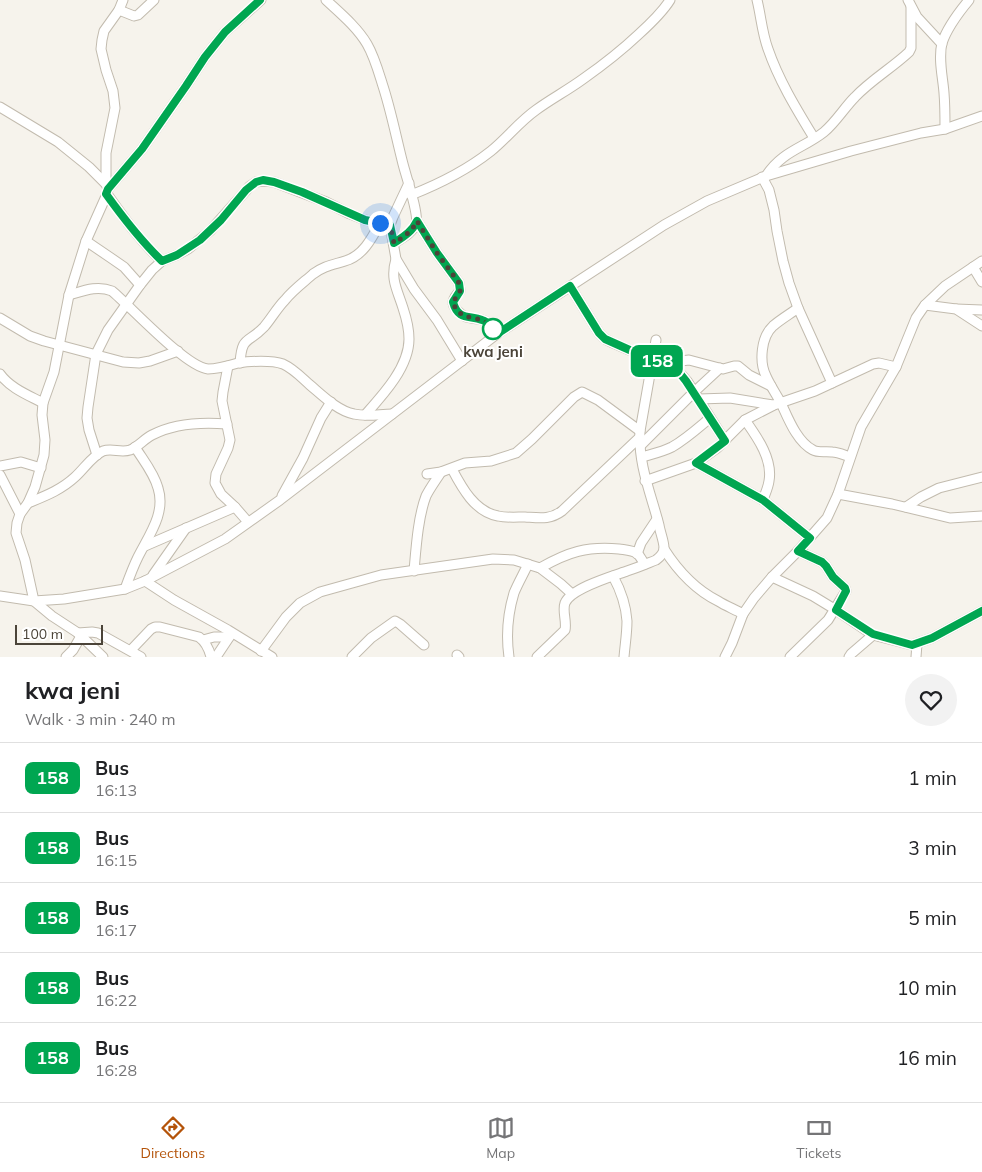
<!DOCTYPE html>
<meta charset="utf-8">
<style>
:root{--surface:#fff;--page:#f2f2f2;--text:#202124;--muted:#757577;--line:#e0e0e0;--accent:#b45309}
body{margin:0;font-family:Mulish,sans-serif;background:var(--page);color:var(--text);height:100vh;display:flex;flex-direction:column;font-size:19px;white-space:nowrap}
*{box-sizing:border-box;margin:0}
p{font-size:16px;color:var(--muted)}
.icon{flex:none;width:28px;height:28px;fill:none;stroke:currentColor;stroke-width:2;stroke-linecap:round;stroke-linejoin:round}
.map{position:relative;height:657px;overflow:hidden}
.side{display:flex;flex-direction:column;background:var(--surface);flex:1}
.side>*{flex:none}
.badge{padding:0 10px;border-radius:8px;font-size:18px;line-height:32px}
.scale{position:absolute;left:15px;bottom:12px;width:88px;box-sizing:border-box;padding-left:5px;border:2px solid #4b4439;border-top:0;font-size:14px;line-height:18px;white-space:nowrap;color:#4b4439;-webkit-text-stroke:4px #fff;paint-order:stroke}
.you{position:absolute;width:25px;height:25px;margin:-12px;border:4px solid #fff;border-radius:50%;background:#1a73e8;box-shadow:0 0 0 8px #1a73e833}
.map>.badge{position:absolute;translate:-50% -50%;box-shadow:0 0 0 2px #fff}
.round{display:grid;place-items:center;flex:none;width:52px;height:52px;border-radius:26px;background:var(--page)}
.overview{display:flex;align-items:center;justify-content:space-between;height:85px;padding:0 25px}
h1{font-size:24px;font-weight:700;line-height:38px}
ul{padding:0;list-style:none}
li{display:flex;align-items:center;gap:15px;height:70px;padding:0 25px;border-top:1px solid var(--line)}
li div{flex:1}
li b{display:block;font-size:19px}
li em{font-style:normal}
li .badge{min-width:55px;font-weight:700;text-align:center}
.menu{display:flex;justify-content:space-around;align-items:center;height:70px;border-top:1px solid var(--line);background:var(--surface);font-size:14px;color:var(--muted)}
.menu a{display:grid;justify-items:center;gap:2px}
.menu .selected{color:var(--accent)}
.map>svg:first-child{display:block}
</style>
<div class="map">
<svg width="982" height="657" viewBox="0 0 982 657">
<rect width="100%" height="100%" fill="#f6f3ec"/>
<g fill="none" stroke-linecap="round" stroke-linejoin="round">
<g stroke="#c2bbae" stroke-width="11">
<g id="minor">
<path d="M326,0C340,13 357,27 367,44C374,56 378,70 382,83C391,110 396,137 403,164C406,176 419,214 416,223C413,233 402,238 394,243"/>
<path d="M757,0C761,16 762,33 768,49C779,81 797,110 814,138"/>
<polyline points="908,0 917,17 942,44"/>
<polyline points="119,10 134,16 138,15 154,0"/>
<polyline points="0,107 58,142 89,167 106,184 108,189 107,194 86,241 69,295 54,372 43,403 42,415 45,440 44,455 35,487 28,503 20,514 17,523 16,533 25,560 34,601 52,616 78,633 103,657"/>
<path d="M945,129C945,117 945,105 944,93C943,78 938,59 942,43C947,28 959,12 969,0"/>
<path d="M766,176C782,151 804,148 824,132C836,122 844,108 855,97C871,80 892,68 909,52L911,48V7"/>
<polyline points="762,177 769,190 774,210 777,231 783,261 789,283 798,308 832,383"/>
<polyline points="409,183 393,217 390,225 396,259 414,289 437,320 462,361"/>
<polyline points="106,184 106,153 115,108 113,91 106,70 101,49 102,40 104,31 119,10 123,0"/>
<polyline points="108,189 142,149 186,86 205,57 225,32 261,0"/>
<path d="M107,194C124,218 140,241 162,261"/>
<path d="M411,195C439,184 467,170 491,151C507,138 519,122 536,110C551,99 568,90 583,79C603,65 622,50 639,34C650,24 662,13 670,0"/>
<path d="M417,221L437,253L459,283L460,291C457,294 454,298 453,302C453,308 461,315 466,317C471,319 477,318 482,320C489,322 493,328 497,334"/>
<polyline points="86,241 111,258 124,267 140,285"/>
<polyline points="973,267 982,282"/>
<polyline points="570,286 599,333 605,339 613,343 652,360 674,366 681,361 689,360 723,369 734,366 738,366 749,375 771,386"/>
<path d="M69,295C83,291 97,285 112,291C131,307 186,367 208,369C218,369 228,366 238,363C250,361 272,360 283,364C294,369 302,378 310,385C323,396 338,411 354,414C367,417 380,414 392,414"/>
<polyline points="925,305 956,309 982,326"/>
<path d="M798,308C790,314 781,319 773,326C761,337 759,362 766,376C770,385 776,394 781,403C788,418 797,442 813,450C818,453 826,451 832,452C838,452 844,455 850,457"/>
<polyline points="956,309 982,310"/>
<polyline points="0,318 30,336 44,341 123,362 139,363 150,361 178,351"/>
<path d="M240,363C242,335 248,344 264,327C271,319 277,308 285,300C293,290 304,282 313,274C324,266 332,265 345,261C363,256 372,238 380,223"/>
<polyline points="228,366 223,392 222,401 230,440 228,448 216,474 215,483 221,494 235,507 248,522"/>
<polyline points="674,366 687,381 725,441"/>
<path d="M0,374C10,388 28,395 43,403"/>
<polyline points="699,399 730,398 773,405"/>
<path d="M365,415C383,395 409,367 409,339C409,329 406,317 403,308C397,289 390,279 396,259"/>
<path d="M745,420C757,437 773,459 769,481C768,488 765,494 763,500"/>
<polyline points="640,446 693,393 720,368"/>
<polyline points="97,455 89,430 87,418 88,407 96,354 108,330 140,285 152,270 162,261 177,255 188,249 210,231 250,186 256,182 263,181 274,182 326,202 350,214 365,220 390,225"/>
<path d="M642,457C652,454 662,452 672,447C686,439 698,428 710,418"/>
<polyline points="696,463 763,500 810,538"/>
<polyline points="0,466 21,462 41,468"/>
<path d="M452,469C462,488 475,512 498,516C507,518 517,517 525,517C540,518 550,520 562,511L640,437"/>
<polyline points="427,474 441,472 465,463 491,461 516,453 532,439 574,397 582,392 598,400 640,431"/>
<polyline points="0,475 20,514"/>
<polyline points="645,481 696,463 717,448 745,420 774,405 815,391 873,364 879,363 896,367"/>
<polyline points="838,494 892,504 950,518 982,516"/>
<polyline points="282,496 303,458 321,418 331,402"/>
<path d="M28,503C45,496 61,490 75,477C84,469 92,456 103,451C112,448 121,453 130,450C138,447 144,439 152,435C175,423 203,422 227,424"/>
<polyline points="906,507 921,497 939,488 982,477"/>
<polyline points="145,546 235,507"/>
<path d="M664,549C678,571 694,589 718,601C726,606 734,609 743,614"/>
<polyline points="637,554 641,543 657,519"/>
<path d="M540,568C568,552 587,546 619,549C625,550 633,550 638,554C640,556 642,561 645,564"/>
<path d="M414,571C416,548 418,517 426,496C430,488 436,480 441,472"/>
<polyline points="153,575 186,528"/>
<path d="M613,576C620,589 626,605 627,621C627,633 625,645 624,657"/>
<polyline points="772,577 813,596 836,610 873,635 912,645 932,638 982,611"/>
<polyline points="145,581 174,600 228,630 272,657"/>
<path d="M125,589C129,578 133,567 138,557C149,535 166,513 158,488C154,473 143,460 135,447"/>
<polyline points="0,596 34,601 64,599 125,589 145,581 225,539 280,500 497,334 664,225 707,201 766,176 851,151 921,133 945,129 982,116"/>
<polyline points="78,633 92,632 98,633 141,657"/>
<polyline points="203,640 214,637 229,637"/>
<path d="M131,650L151,629L155,627H160L199,637C206,642 209,649 211,657"/>
<polyline points="261,651 286,617 300,603 320,592 381,575 493,559 514,560 540,568 561,584 572,594"/>
<polyline points="457,655 459,657"/>
<polyline points="66,657 73,650 81,636"/>
<polyline points="216,657 232,633"/>
<polyline points="352,657 371,638 395,621 400,624 424,645"/>
<path d="M509,657C506,636 508,613 514,593C518,583 524,573 528,564"/>
<path d="M537,657L565,630C567,621 562,611 565,603C571,588 613,576 627,571C637,568 646,564 656,560C660,557 664,553 664,548C664,541 660,532 659,525C651,494 638,464 640,431L656,340"/>
<polyline points="725,657 732,643 743,614 754,598 772,577 798,551 827,518 838,494 861,427 896,367 916,318 925,305 945,286 982,261"/>
<polyline points="790,657 828,620 846,591 845,588 833,577 826,566 822,562 798,551"/>
<polyline points="849,657 851,654 873,635"/>
<polyline points="916,657 917,644"/>
</g>
</g>
<use href="#minor" stroke="#fff" stroke-width="9"/>
</g>
<g fill="none" stroke-linecap="round" stroke-linejoin="round">
<g stroke="#fff" stroke-width="11">
<path id="line" d="M260,0L225,32L205,57L186,86L142,149L108,189L106,194C124,219 140,240 162,261L177,255L200,240L221,220L246,190L256,182L263,180L274,182L302,192L365,220L390,225L394,243C403,237 412,232 417,221L437,253L459,283L460,291L453,302C458,321 470,315 482,320C489,322 493,328 497,334L570,286L599,333L605,339L652,360L674,366L686,381L725,441L696,463L763,500L810,538L798,551L822,562L826,566L833,577L845,588L846,591L836,610L873,634L912,645L932,638L982,611"/>
</g>
<use href="#line" stroke="#00a651" stroke-width="8"/>
<path stroke="#4b4439" stroke-width="5" stroke-dasharray="0 9" d="M380,223L390,225L394,243C403,237 412,232 417,221L437,253L459,283L460,291L453,302C460,325 482,312 493,329"/>
</g>
<circle fill="#fff" stroke="#00a651" stroke-width="2.5" cx="493" cy="329" r="10"/>
<g text-anchor="middle" dominant-baseline="central" stroke-width="4" stroke-linejoin="round" paint-order="stroke">
<g font-size="15" font-weight="bold" fill="#4b4439" stroke="#fff">
<text x="493" y="351">kwa jeni</text>
</g>
</g>
</svg>
<div class="scale">100 m</div>
<div class="you" style="left:380px;top:223px"></div>
<b class="badge" style="left:657px;top:361px;background:#00a651;color:#fff">158</b>
</div>
<section class="side">
<div class="overview"><div><h1>kwa jeni</h1><p>Walk · 3 min · 240 m</p></div><a class="round"><svg class="icon" aria-label="heart" viewBox="0 0 24 24"><path d="M12 20l-8-8c-3-5 5-10 8-4 3-6 11-1 8 4z"/></svg></a></div>
<ul>
<li><span class="badge" style="background:#00a651;color:#fff">158</span><div><b>Bus</b><p>16:13</p></div><em>1 min</em></li>
<li><span class="badge" style="background:#00a651;color:#fff">158</span><div><b>Bus</b><p>16:15</p></div><em>3 min</em></li>
<li><span class="badge" style="background:#00a651;color:#fff">158</span><div><b>Bus</b><p>16:17</p></div><em>5 min</em></li>
<li><span class="badge" style="background:#00a651;color:#fff">158</span><div><b>Bus</b><p>16:22</p></div><em>10 min</em></li>
<li><span class="badge" style="background:#00a651;color:#fff">158</span><div><b>Bus</b><p>16:28</p></div><em>16 min</em></li>
</ul>
</section>
<nav class="menu">
<a class="selected"><svg class="icon" aria-label="directions" viewBox="0 0 24 24"><path d="M12 3l9 9-9 9-9-9zM9 14v-3h6M13 9l2 2-2 2"/></svg>Directions</a>
<a><svg class="icon" aria-label="map" viewBox="0 0 24 24"><path d="M3 6l6-2 6 2 6-2v14l-6 2-6-2-6 2zM9 4v14M15 6v14"/></svg>Map</a>
<a><svg class="icon" aria-label="tickets" viewBox="0 0 24 24"><path d="M3 7h18v10H3zM15 7v10"/></svg>Tickets</a>
</nav>
